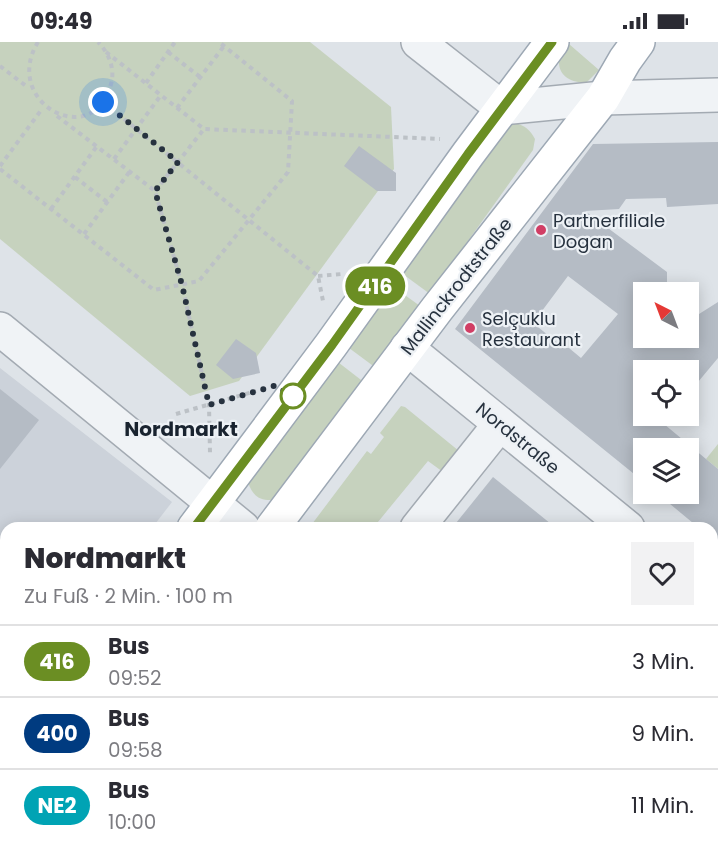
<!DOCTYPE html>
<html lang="de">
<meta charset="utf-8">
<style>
:root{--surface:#fff;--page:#f2f2f3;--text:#2b2b33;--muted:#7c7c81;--line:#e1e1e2}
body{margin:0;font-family:Poppins,sans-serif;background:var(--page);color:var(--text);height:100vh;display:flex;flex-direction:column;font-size:22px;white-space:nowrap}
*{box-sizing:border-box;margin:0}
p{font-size:20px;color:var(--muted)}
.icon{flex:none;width:33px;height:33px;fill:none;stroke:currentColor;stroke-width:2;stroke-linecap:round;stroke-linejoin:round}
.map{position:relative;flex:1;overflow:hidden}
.sheet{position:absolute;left:0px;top:480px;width:718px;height:330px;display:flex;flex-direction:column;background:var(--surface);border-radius:18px 18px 0 0;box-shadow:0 3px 15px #0003}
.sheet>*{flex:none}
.badge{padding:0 12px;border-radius:20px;font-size:21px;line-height:39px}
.needle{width:39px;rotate:318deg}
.controls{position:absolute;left:633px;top:240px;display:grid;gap:12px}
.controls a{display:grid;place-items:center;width:66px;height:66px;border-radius:0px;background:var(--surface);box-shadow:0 3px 15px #0003;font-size:30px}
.you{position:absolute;width:30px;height:30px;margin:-15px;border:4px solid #fff;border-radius:50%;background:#1a73e8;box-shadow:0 0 0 9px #1a73e833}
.map>.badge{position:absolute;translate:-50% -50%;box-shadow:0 0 0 3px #fff}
.round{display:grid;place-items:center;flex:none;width:63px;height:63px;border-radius:0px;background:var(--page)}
.head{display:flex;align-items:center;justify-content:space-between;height:102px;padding:0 24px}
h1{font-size:28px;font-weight:800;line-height:45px}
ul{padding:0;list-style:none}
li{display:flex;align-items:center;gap:18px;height:72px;padding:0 24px;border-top:2px solid var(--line)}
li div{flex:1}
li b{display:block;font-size:22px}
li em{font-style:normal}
li .badge{min-width:66px;font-weight:700;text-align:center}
.status{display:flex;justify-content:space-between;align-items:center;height:42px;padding:0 30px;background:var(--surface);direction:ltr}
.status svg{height:16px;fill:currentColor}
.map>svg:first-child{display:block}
</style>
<div class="status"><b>09:49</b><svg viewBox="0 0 49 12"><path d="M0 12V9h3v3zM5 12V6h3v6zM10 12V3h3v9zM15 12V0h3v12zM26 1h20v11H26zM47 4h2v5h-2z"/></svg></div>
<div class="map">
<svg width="718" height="810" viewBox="0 0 718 810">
<rect width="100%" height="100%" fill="#dee3e8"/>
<polygon fill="#ccd2da" points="0,326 172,460 152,486 6,486 6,626 0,623"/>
<g fill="#c6d2be">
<polygon points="0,0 310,0 391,65 394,127 239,339 190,354 0,197"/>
<path d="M569,2L599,28L587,40C574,42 558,35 559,19C560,13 566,7 569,2Z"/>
<path d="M513,81C524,82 530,88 535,97L533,108L430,252L400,230L508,82Z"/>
<polygon points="391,243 420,264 376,326 345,303"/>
<path d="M334,317L365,341L273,458C259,459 252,453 248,440Z"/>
<polygon points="401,364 405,365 459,409 443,430 428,419 373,486 309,486 367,409 371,412 384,395 380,391"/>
<polygon points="718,402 718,427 706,417"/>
<polygon points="6,759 6,790 4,785 0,789 0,768"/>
</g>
<g fill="#b5bcc5" fill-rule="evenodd">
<path d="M718,100V162L667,165L666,156L626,157L619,167L585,169L667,230V250H644V296H688V279L718,260V316L688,352V328H644V374H671L664,382L718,427V502L712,497V486H699L658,452H688V406H644V440L455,287L593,102ZM568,234L618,272L581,316L569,306H564L533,281Z"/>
<polygon points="359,104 396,131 396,149 377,149 344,124"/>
<polygon points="236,297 256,311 260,331 233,337 216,323"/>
<polygon points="0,347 39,378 0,427"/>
<polygon points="493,435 556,486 452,486"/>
</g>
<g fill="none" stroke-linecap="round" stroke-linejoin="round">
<g stroke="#a3aab2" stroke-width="36">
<g id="minor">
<polyline points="418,0 502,66 603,56 718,53"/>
<polyline points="0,287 243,486"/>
<polyline points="407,306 628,486"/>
<polyline points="417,486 500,382"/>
<polyline points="712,555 718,560"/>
<polyline points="438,804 444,810"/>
<polyline points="482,810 488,804"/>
</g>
</g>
<g stroke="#9da8b4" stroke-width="36">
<g id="major">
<polyline points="194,486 331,303 468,112 552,0"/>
<polyline points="272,486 437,267 603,56 625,18 638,0"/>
<polyline points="0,745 6,737"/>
<polyline points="28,810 32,804"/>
</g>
</g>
<g stroke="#bcc1c6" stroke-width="4" stroke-dasharray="4.5 4.5" stroke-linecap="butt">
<path d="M38,0C0,62 97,112 112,38C114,24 108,10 98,0"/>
<polyline points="106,10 204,87 440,97"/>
<polyline points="168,10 200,35"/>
<polyline points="0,24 26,44"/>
<polyline points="146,41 175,0"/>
<polyline points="103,60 318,234 323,259"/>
<polyline points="177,66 224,4"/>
<polyline points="57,74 155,149 182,243 209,363 210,411"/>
<polyline points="114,117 161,53"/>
<polyline points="0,124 42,67"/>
<polyline points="0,127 154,248 199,239 288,130 292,59 219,0"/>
<polyline points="75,135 107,160"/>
<polyline points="155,149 204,87"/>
<polyline points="51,167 97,104"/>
<polyline points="84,192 130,129"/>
<polyline points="318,234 342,232"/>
<polyline points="176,372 256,349"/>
<polyline points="0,639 6,642"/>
<polyline points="125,804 126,810"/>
<polyline points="98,810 103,804"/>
<polyline points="183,810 188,804"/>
</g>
<use href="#minor" stroke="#f0f3f6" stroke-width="33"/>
<use href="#major" stroke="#fff" stroke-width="33"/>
</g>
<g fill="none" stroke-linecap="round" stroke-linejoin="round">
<g stroke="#fff" stroke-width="14">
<polyline id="line" points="194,486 332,303 468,112 552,0"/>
</g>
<use href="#line" stroke="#6b8e23" stroke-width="9"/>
<polyline stroke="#27323f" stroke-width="6" stroke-dasharray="0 10.8" points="103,60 178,120 155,149 182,243 209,363 274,344 293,354"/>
</g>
<g fill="#d13e65" stroke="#edf1f5" stroke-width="2">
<circle cx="541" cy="188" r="6"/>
<circle cx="470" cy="286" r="6"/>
</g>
<circle fill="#fff" stroke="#6b8e23" stroke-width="3" cx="293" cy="354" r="12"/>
<g text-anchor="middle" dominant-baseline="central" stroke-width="4.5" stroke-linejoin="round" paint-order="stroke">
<g font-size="18" fill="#27323f" stroke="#edf1f5" text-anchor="start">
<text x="553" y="178">Partnerfiliale<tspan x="553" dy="21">Dogan</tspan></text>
<text x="482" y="276">Selçuklu<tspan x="482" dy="21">Restaurant</tspan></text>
</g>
<g font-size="18" fill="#27323f" stroke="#edf1f5">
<text transform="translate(456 244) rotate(-52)">Mallinckrodtstraße</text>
<text transform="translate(518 396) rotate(39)">Nordstraße</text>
</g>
<g font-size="20" font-weight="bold" fill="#19232f" stroke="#edf1f5">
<text x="181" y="387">Nordmarkt</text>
</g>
</g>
</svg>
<div class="controls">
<a><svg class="needle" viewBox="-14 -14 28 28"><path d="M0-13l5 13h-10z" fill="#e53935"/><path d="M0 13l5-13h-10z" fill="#7c7c81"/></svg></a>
<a><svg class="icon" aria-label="locate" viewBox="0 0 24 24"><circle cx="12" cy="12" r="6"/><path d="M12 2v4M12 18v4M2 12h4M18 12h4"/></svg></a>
<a><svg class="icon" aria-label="layers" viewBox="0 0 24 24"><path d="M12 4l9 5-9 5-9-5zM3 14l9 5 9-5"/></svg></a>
</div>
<div class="you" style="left:103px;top:60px"></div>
<b class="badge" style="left:375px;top:244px;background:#6b8e23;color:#fff">416</b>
<section class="sheet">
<div class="head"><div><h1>Nordmarkt</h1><p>Zu Fuß · 2 Min. · 100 m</p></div><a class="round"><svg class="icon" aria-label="heart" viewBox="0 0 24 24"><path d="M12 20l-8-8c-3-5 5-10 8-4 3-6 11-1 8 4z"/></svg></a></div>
<ul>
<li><span class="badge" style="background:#6b8e23;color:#fff">416</span><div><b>Bus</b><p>09:52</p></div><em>3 Min.</em></li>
<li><span class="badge" style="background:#003b80;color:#fff">400</span><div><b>Bus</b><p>09:58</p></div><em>9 Min.</em></li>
<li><span class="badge" style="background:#00a3b4;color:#fff">NE2</span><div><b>Bus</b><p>10:00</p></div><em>11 Min.</em></li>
</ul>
</section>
</div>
